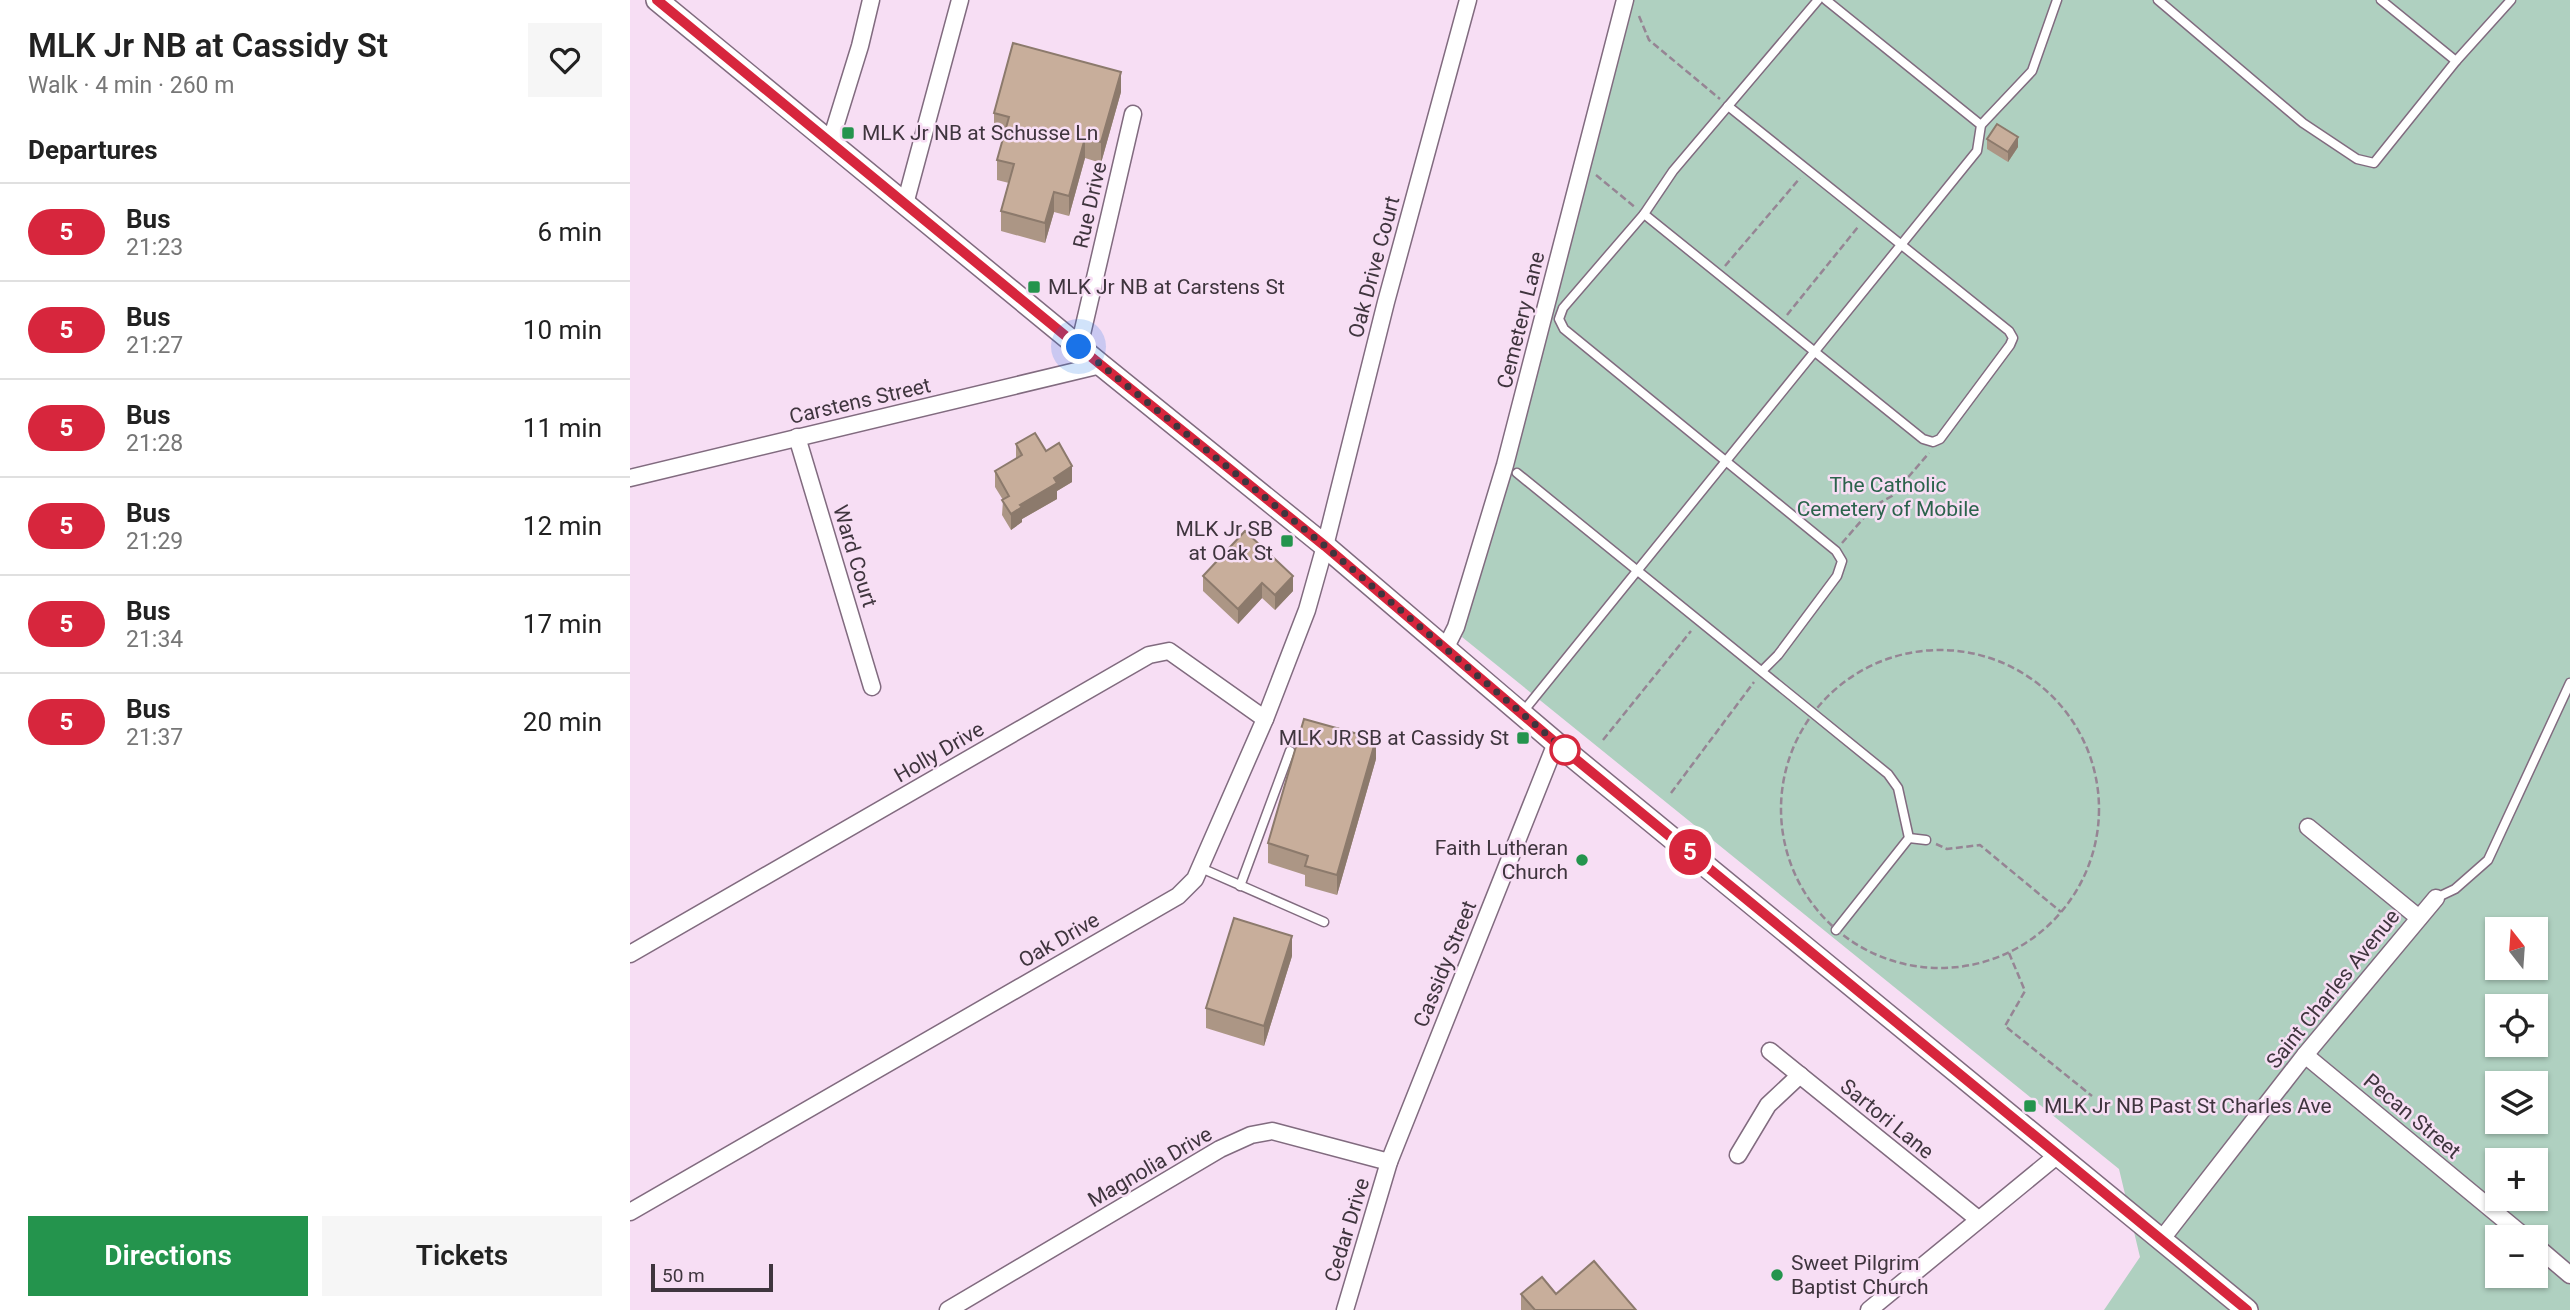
<!DOCTYPE html>
<meta charset="utf-8">
<style>
:root{--surface:#fff;--page:#f6f6f6;--text:#222;--muted:#767676;--line:#e0e0e0;--accent:#24944d}
body{margin:0;font-family:Roboto,sans-serif;background:var(--page);color:var(--text);height:100vh;display:flex;flex-direction:column;font-size:26px;white-space:nowrap}
*{box-sizing:border-box;margin:0}
p{font-size:23px;color:var(--muted)}
.icon{flex:none;width:38px;height:38px;fill:none;stroke:currentColor;stroke-width:2;stroke-linecap:round;stroke-linejoin:round}
.map{position:relative;flex:1;overflow:hidden}
.drawer{display:flex;flex-direction:column;background:var(--surface);width:630px}
.drawer>*{flex:none}
.badge{padding:0 14px;border-radius:23px;font-size:24px;line-height:46px}
.needle{width:46px;rotate:343deg}
.buttons{position:absolute;left:1855px;top:917px;display:grid;gap:14px}
.buttons a{display:grid;place-items:center;width:63px;height:63px;border-radius:0px;background:var(--surface);box-shadow:0 2px 5px #0004;font-size:35px}
.scale{position:absolute;left:21px;bottom:18px;width:122px;box-sizing:border-box;padding-left:7px;border:4px solid #3f353e;border-top:0;font-size:19px;line-height:24px;white-space:nowrap;color:#3f353e;-webkit-text-stroke:5px #f7def4;paint-order:stroke}
.you{position:absolute;width:35px;height:35px;margin:-18px;border:5px solid #fff;border-radius:50%;background:#1a73e8;box-shadow:0 0 0 10px #1a73e833}
.map>.badge{position:absolute;translate:-50% -50%;box-shadow:0 0 0 4px #fff}
h2{padding:0 28px;font-size:26px;line-height:63px}
.round{display:grid;place-items:center;flex:none;width:74px;height:74px;border-radius:0px;background:var(--page)}
.head{display:flex;align-items:center;justify-content:space-between;height:119px;padding:0 28px}
h1{font-size:33px;font-weight:600;line-height:52px}
.button{display:flex;gap:14px;margin-top:auto;padding:14px 28px}
.button a{flex:1;height:80px;border-radius:0px;background:var(--accent);color:#fff;font-size:28px;font-weight:600;line-height:80px;text-align:center}
.button a+a{background:var(--page);color:var(--text)}
ul{padding:0;list-style:none}
li{display:flex;align-items:center;gap:21px;height:98px;padding:0 28px;border-top:2px solid var(--line)}
li div{flex:1}
li b{display:block;font-size:26px}
li em{font-style:normal}
li .badge{min-width:77px;font-weight:700;text-align:center}
main{display:flex;flex:1;min-height:0}
.map>svg:first-child{display:block}
</style>
<main>
<section class="drawer">
<div class="head"><div><h1>MLK Jr NB at Cassidy St</h1><p>Walk · 4 min · 260 m</p></div><a class="round"><svg class="icon" aria-label="heart" viewBox="0 0 24 24"><path d="M12 20l-8-8c-3-5 5-10 8-4 3-6 11-1 8 4z"/></svg></a></div>
<h2>Departures</h2>
<ul>
<li><span class="badge" style="background:#d7263d;color:#fff">5</span><div><b>Bus</b><p>21:23</p></div><em>6 min</em></li>
<li><span class="badge" style="background:#d7263d;color:#fff">5</span><div><b>Bus</b><p>21:27</p></div><em>10 min</em></li>
<li><span class="badge" style="background:#d7263d;color:#fff">5</span><div><b>Bus</b><p>21:28</p></div><em>11 min</em></li>
<li><span class="badge" style="background:#d7263d;color:#fff">5</span><div><b>Bus</b><p>21:29</p></div><em>12 min</em></li>
<li><span class="badge" style="background:#d7263d;color:#fff">5</span><div><b>Bus</b><p>21:34</p></div><em>17 min</em></li>
<li><span class="badge" style="background:#d7263d;color:#fff">5</span><div><b>Bus</b><p>21:37</p></div><em>20 min</em></li>
</ul>
<div class="button"><a>Directions</a><a>Tickets</a></div>
</section>
<div class="map">
<svg width="1940" height="1310" viewBox="0 0 1940 1310">
<rect width="100%" height="100%" fill="#f7def4"/>
<path fill="#afd0c0" fill-rule="evenodd" d="M1004,0H1940V1310H1474L1510,1257L1489,1169L832,637L884,457ZM1867,929H1906V968H1867ZM1867,1006H1906V1045H1867ZM1867,1083H1906V1122H1867ZM1867,1160H1906V1199H1867ZM1867,1237H1906V1276H1867Z"/>
<g fill="none" stroke-linecap="round" stroke-linejoin="round">
<g stroke="#816b7f" stroke-width="11">
<g id="service">
<polyline points="1528,0 1673,123 1727,159 1744,163 1826,61 1881,0"/>
<polyline points="1751,0 1826,61"/>
<polyline points="1351,125 1402,71 1427,0"/>
<polyline points="1014,214 1293,439 1303,442 1310,439 1380,345 1383,338 1379,331 1098,106"/>
<polyline points="887,473 1258,774 1268,788 1279,838 1206,930"/>
<polyline points="1132,671 1148,655 1207,576 1212,561 1206,551 934,329 929,319 933,308 1014,214 1043,171 1188,0"/>
<polyline points="892,713 1347,151 1351,125 1196,0"/>
<polyline points="1279,838 1296,840"/>
<polyline points="571,868 694,922"/>
<polyline points="610,886 660,751"/>
<polyline points="1806,898 1825,889 1858,860 1940,683"/>
</g>
</g>
<g stroke="#816b7f" stroke-width="19">
<g id="minor">
<polyline points="200,143 230,46 241,0"/>
<polyline points="275,204 330,0"/>
<polyline points="449,347 503,114"/>
<polyline points="167,437 242,687"/>
<polyline points="0,478 471,365"/>
<polyline points="816,647 826,627 875,465 995,0"/>
<polyline points="1678,827 1789,918"/>
<polyline points="0,954 519,655 539,651 635,719"/>
<polyline points="1140,1051 1348,1219"/>
<polyline points="1675,1055 1895,1237"/>
<polyline points="1108,1155 1138,1105 1170,1075"/>
<polyline points="0,1212 548,896 565,879 635,719 677,610 695,546 756,302 838,0"/>
<polyline points="1531,1240 1675,1055 1806,898"/>
<polyline points="1906,1246 1940,1275"/>
<polyline points="318,1310 590,1149 621,1135 642,1131 759,1162"/>
<polyline points="715,1310 759,1162 926,743"/>
<polyline points="1239,1310 1429,1154"/>
</g>
</g>
<g stroke="#816b7f" stroke-width="24">
<polyline id="secondary" points="27,0 471,365 695,546 926,743 1617,1310"/>
</g>
<g stroke="#968594" stroke-width="2.5" stroke-dasharray="7 3.5" stroke-linecap="butt">
<polyline points="1009,16 1019,40 1090,99"/>
<polyline points="966,175 1006,208"/>
<polyline points="1095,266 1170,178"/>
<polyline points="1157,315 1228,227"/>
<polyline points="1212,543 1244,506 1262,496 1299,453"/>
<circle cx="1310" cy="809" r="159"/>
<polyline points="973,740 1061,631"/>
<polyline points="1041,793 1124,682"/>
<polyline points="1306,844 1317,849 1350,845 1431,912"/>
<polyline points="1379,953 1395,991 1375,1026 1462,1096"/>
</g>
<use href="#service" stroke="#fff" stroke-width="8"/>
<use href="#minor" stroke="#fff" stroke-width="16"/>
<use href="#secondary" stroke="#fff" stroke-width="21"/>
</g>
<g fill="#ac9685">
<polygon points="491,92 471,163 455,158 439,216 424,212 415,243 371,231 371,211 379,183 367,180 367,160 374,135 364,133 364,113"/>
<polygon points="1357,139 1388,147 1378,162 1357,149"/>
<polygon points="386,444 416,451 442,482 427,491 427,499 392,519 392,522 381,530 372,515 373,500 365,487 365,471 386,459"/>
<polygon points="615,531 663,591 645,610 632,598 608,624 573,591 573,576"/>
<polygon points="746,759 707,895 675,886 675,875 638,863 638,843"/>
<polygon points="662,956 634,1046 576,1028 576,1008"/>
<polygon points="891,1294 926,1294 1006,1310 891,1310"/>
</g>
<g fill="#8c7a6c">
<polygon points="491,72 491,92 471,163 471,142"/>
<polygon points="1388,137 1388,147 1378,162 1378,152"/>
<polygon points="455,138 455,158 439,216 439,196"/>
<polygon points="424,192 424,212 415,243 415,223"/>
<polygon points="442,466 442,482 427,491 427,499 392,519 392,522 381,530 381,514 390,505 424,478"/>
<polygon points="663,576 663,591 645,610 645,595"/>
<polygon points="632,583 632,598 608,624 608,609"/>
<polygon points="746,739 746,759 707,895 707,875"/>
<polygon points="662,936 662,956 634,1046 634,1026"/>
</g>
<g fill="#c8ae9b" stroke="#8c7a6c" stroke-width="2">
<polygon points="383,43 491,72 471,142 455,138 439,196 424,192 415,223 371,211 384,164 367,160 379,117 364,113"/>
<polygon points="1367,124 1388,137 1378,152 1357,139"/>
<polygon points="405,433 416,451 429,443 442,466 424,478 427,483 390,505 392,507 381,514 372,500 379,496 365,471 392,455 386,444"/>
<polygon points="615,531 663,576 645,595 632,583 608,609 573,576"/>
<polygon points="674,719 746,739 707,875 675,866 678,856 638,843"/>
<polygon points="604,918 662,936 634,1026 576,1008"/>
<polygon points="964,1261 1006,1310 905,1310 891,1294 912,1277 926,1294"/>
</g>
<g fill="none" stroke-linecap="round" stroke-linejoin="round">
<g stroke="#fff" stroke-width="16">
<polyline id="line" points="27,0 471,365 695,546 926,743 1617,1310"/>
</g>
<use href="#line" stroke="#d7263d" stroke-width="10"/>
<polyline stroke="#3f353e" stroke-width="7" stroke-dasharray="0 12.6" points="449,347 695,546 935,750"/>
</g>
<g fill="#24944d" stroke="#f7def4" stroke-width="2.5">
<rect x="211" y="126" width="14" height="14" rx="3.5"/>
<rect x="397" y="280" width="14" height="14" rx="3.5"/>
<rect x="650" y="534" width="14" height="14" rx="3.5"/>
<rect x="886" y="731" width="14" height="14" rx="3.5"/>
<circle cx="952" cy="860" r="7"/>
<rect x="1393" y="1099" width="14" height="14" rx="3.5"/>
<circle cx="1147" cy="1275" r="7"/>
</g>
<circle fill="#fff" stroke="#d7263d" stroke-width="3.5" cx="935" cy="750" r="14"/>
<g text-anchor="middle" dominant-baseline="central" stroke-width="5" stroke-linejoin="round" paint-order="stroke">
<g font-size="21" fill="#3f353e" stroke="#f7def4" text-anchor="start">
<text x="232" y="133">MLK Jr NB at Schusse Ln</text>
<text x="418" y="287">MLK Jr NB at Carstens St</text>
<text x="643" y="529" text-anchor="end">MLK Jr SB<tspan x="643" dy="24">at Oak St</tspan></text>
<text x="879" y="738" text-anchor="end">MLK JR SB at Cassidy St</text>
<text x="938" y="848" text-anchor="end">Faith Lutheran<tspan x="938" dy="24">Church</tspan></text>
<text x="1414" y="1106">MLK Jr NB Past St Charles Ave</text>
<text x="1161" y="1263">Sweet Pilgrim<tspan x="1161" dy="24">Baptist Church</tspan></text>
</g>
<g font-size="21" fill="#3f353e" stroke="#f7def4">
<text transform="translate(460 205) rotate(-77)">Rue Drive</text>
<text transform="translate(744 267) rotate(-75)">Oak Drive Court</text>
<text transform="translate(891 320) rotate(-76)">Cemetery Lane</text>
<text transform="translate(230 401) rotate(-13)">Carstens Street</text>
<text transform="translate(225 556) rotate(73)">Ward Court</text>
<text transform="translate(309 752) rotate(-30)">Holly Drive</text>
<text transform="translate(429 940) rotate(-30)">Oak Drive</text>
<text transform="translate(815 964) rotate(-68)">Cassidy Street</text>
<text transform="translate(1703 989) rotate(-51)">Saint Charles Avenue</text>
<text transform="translate(1782 1116) rotate(40)">Pecan Street</text>
<text transform="translate(1257 1119) rotate(39)">Sartori Lane</text>
<text transform="translate(520 1167) rotate(-30)">Magnolia Drive</text>
<text transform="translate(717 1230) rotate(-73)">Cedar Drive</text>
</g>
<g font-size="21" fill="#2b634c" stroke="#f7def4">
<text x="1258" y="485">The Catholic<tspan x="1258" dy="24">Cemetery of Mobile</tspan></text>
</g>
</g>
</svg>
<div class="buttons">
<a><svg class="needle" viewBox="-14 -14 28 28"><path d="M0-13l5 13h-10z" fill="#e53935"/><path d="M0 13l5-13h-10z" fill="#767676"/></svg></a>
<a><svg class="icon" aria-label="locate" viewBox="0 0 24 24"><circle cx="12" cy="12" r="6"/><path d="M12 2v4M12 18v4M2 12h4M18 12h4"/></svg></a>
<a><svg class="icon" aria-label="layers" viewBox="0 0 24 24"><path d="M12 4l9 5-9 5-9-5zM3 14l9 5 9-5"/></svg></a>
<a>+</a>
<a>−</a>
</div>
<div class="scale">50 m</div>
<div class="you" style="left:449px;top:347px"></div>
<b class="badge" style="left:1060px;top:852px;background:#d7263d;color:#fff">5</b>
</div>
</main>
